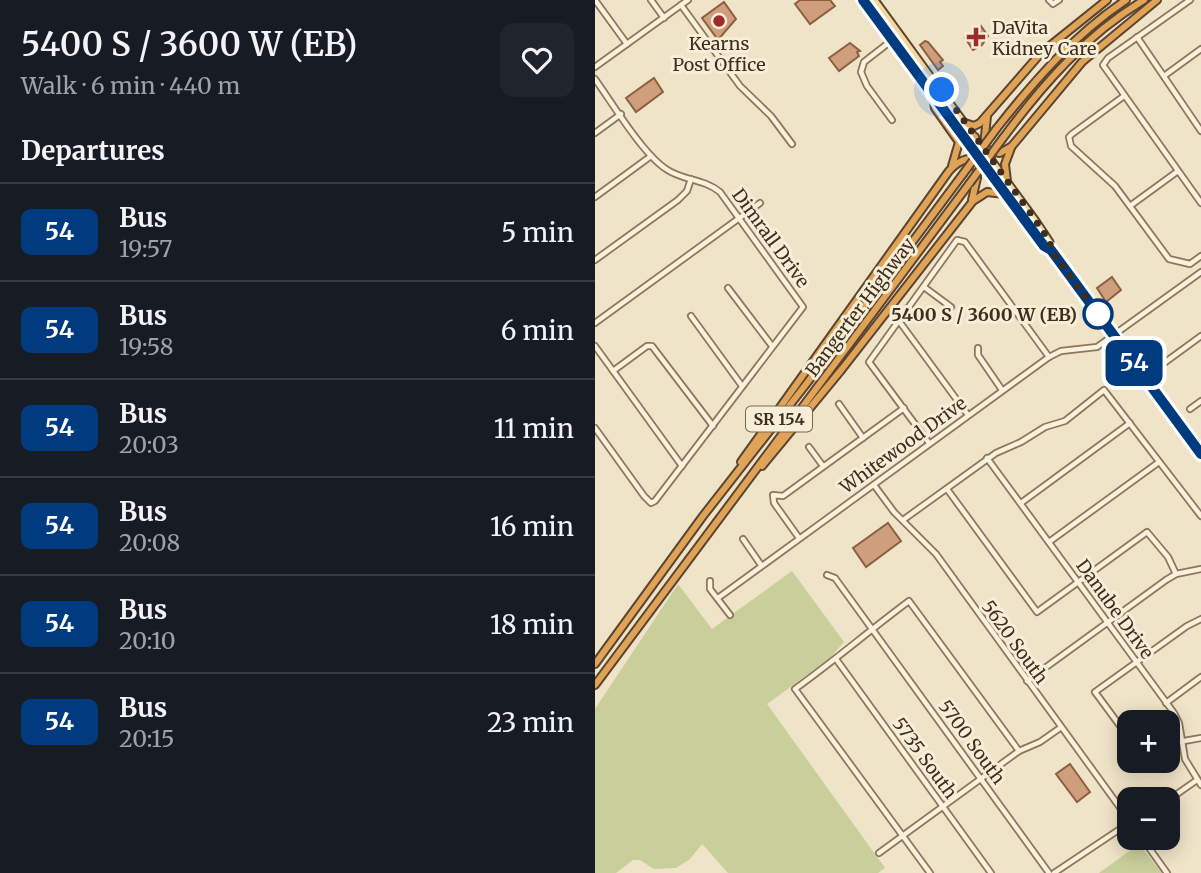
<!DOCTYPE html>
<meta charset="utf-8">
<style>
:root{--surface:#171b24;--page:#20242c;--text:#f1f3f6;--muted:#9ea1a6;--line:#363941}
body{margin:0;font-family:Merriweather,serif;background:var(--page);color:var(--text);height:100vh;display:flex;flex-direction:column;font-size:26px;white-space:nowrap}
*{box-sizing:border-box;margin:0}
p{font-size:23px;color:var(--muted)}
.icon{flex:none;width:38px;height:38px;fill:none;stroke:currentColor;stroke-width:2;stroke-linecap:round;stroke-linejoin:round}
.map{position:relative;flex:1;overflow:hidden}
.drawer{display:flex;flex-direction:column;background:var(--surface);width:595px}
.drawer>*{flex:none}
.badge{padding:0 14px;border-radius:10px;font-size:24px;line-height:46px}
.controls{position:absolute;left:522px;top:710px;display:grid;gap:14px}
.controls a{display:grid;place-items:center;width:63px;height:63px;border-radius:14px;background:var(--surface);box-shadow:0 4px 18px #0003;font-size:35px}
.you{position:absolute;width:35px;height:35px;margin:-18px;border:5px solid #fff;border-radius:50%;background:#1a73e8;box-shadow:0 0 0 10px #1a73e833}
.map>.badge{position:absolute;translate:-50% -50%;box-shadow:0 0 0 4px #fff}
h2{padding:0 21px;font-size:26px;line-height:63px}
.round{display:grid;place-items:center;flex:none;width:74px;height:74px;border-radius:14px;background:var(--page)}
.overview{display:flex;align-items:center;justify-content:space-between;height:119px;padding:0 21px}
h1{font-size:33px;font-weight:600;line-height:52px}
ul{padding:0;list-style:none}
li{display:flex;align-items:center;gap:21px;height:98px;padding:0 21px;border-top:2px solid var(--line)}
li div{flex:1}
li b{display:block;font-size:26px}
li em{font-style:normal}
li .badge{min-width:77px;font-weight:700;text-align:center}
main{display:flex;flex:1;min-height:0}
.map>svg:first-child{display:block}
</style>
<main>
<section class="drawer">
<div class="overview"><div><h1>5400 S / 3600 W (EB)</h1><p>Walk · 6 min · 440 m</p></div><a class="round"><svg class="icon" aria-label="heart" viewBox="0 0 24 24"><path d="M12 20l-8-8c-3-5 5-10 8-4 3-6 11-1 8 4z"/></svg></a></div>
<h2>Departures</h2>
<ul>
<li><span class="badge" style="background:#003b80;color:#fff">54</span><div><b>Bus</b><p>19:57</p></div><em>5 min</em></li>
<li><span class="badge" style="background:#003b80;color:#fff">54</span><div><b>Bus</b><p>19:58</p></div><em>6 min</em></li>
<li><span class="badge" style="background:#003b80;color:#fff">54</span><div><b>Bus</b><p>20:03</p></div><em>11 min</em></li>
<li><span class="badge" style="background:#003b80;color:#fff">54</span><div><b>Bus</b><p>20:08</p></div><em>16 min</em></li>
<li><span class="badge" style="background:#003b80;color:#fff">54</span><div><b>Bus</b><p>20:10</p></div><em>18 min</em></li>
<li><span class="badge" style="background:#003b80;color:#fff">54</span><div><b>Bus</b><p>20:15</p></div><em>23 min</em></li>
</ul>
</section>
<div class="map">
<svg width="606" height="873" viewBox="0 0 606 873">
<rect width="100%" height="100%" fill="#f0e4c8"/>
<g fill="#c9cf9b">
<polygon points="197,571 249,642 234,659 172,704 290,868 283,873 133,873 107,844 95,859 81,868 59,869 45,860 38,860 21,873 0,873 0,709 83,584 117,629"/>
<polygon points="544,844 567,873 504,873"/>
</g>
<g fill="#cf9f7d" stroke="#8d5f41" stroke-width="2">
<polygon points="205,0 235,0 240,6 215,24 200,4"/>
<polygon points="129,2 141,19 123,40 107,18"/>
<polygon points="386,26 393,36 387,45 378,50 370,38"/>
<polygon points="330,41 333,42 348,60 345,62 348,66 343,70 325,45"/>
<polygon points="255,43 265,51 262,52 264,56 244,71 234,58"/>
<polygon points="59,78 68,92 41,112 31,98"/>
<polygon points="517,277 526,290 511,302 502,288"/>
<polygon points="293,523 306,541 271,567 258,548"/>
<polygon points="475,764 495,792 482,802 461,774"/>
</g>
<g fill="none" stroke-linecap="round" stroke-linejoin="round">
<g stroke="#8d765c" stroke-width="8">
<g id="minor">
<polyline points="0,0 32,44"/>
<polyline points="56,0 69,18"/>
<polyline points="454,0 458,4 464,0"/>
<polyline points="595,0 513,58 508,65 606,203"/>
<polyline points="86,5 145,86 176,116 197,144"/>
<polyline points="542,37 606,131"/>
<polyline points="296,41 269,62 266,72 272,86 297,120"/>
<polyline points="0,67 93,0"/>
<polyline points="569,76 606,49"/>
<path d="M0,79C18,104 47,153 71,169C88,181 108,178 125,192L208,307L60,501L56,503L49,496L0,428"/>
<polyline points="529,96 477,134 474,137 476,146 520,186 574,259 595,264 606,256"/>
<polyline points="0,133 26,114"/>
<polyline points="0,197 56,156"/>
<polyline points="535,206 583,171"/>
<polyline points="0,260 83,200 92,191 96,179"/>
<polyline points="329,287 356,307"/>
<polyline points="133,288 177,346"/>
<polyline points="96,316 147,386"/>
<polyline points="304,321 373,415"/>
<polyline points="0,323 165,203"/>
<polyline points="0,346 87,466"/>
<polyline points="383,348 383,355 407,390"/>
<polyline points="565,366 606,336"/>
<polyline points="18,371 52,346 57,346 118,426"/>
<polyline points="244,404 268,438"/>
<polyline points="595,409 606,401"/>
<polyline points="334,443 274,362 362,240 370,242 454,357"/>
<polyline points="214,447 228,466"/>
<polyline points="392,458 579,713 584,723 590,759 606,785"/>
<polyline points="279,485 299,512 341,554 534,820"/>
<polyline points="352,489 442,612 552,532 573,557 581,574"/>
<polyline points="426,503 535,423"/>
<polyline points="308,520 401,453 426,442 450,427 470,421 509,390 606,516"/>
<polyline points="204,538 179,503 178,495 188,496 309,408"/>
<polyline points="148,539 166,565"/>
<polyline points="454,542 564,462"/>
<polyline points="232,575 240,578 454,873"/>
<polyline points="115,581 115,589 135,615"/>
<polyline points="123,598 454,357 466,351 502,347 606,272"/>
<polyline points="241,659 396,873"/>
<polyline points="432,681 571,580 581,574 606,569"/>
<polyline points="571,703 606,677"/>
<polyline points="534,738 500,692 592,626 606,619"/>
<polyline points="572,744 606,738"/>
<polyline points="572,801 602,780"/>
<polyline points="547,838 572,873"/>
<polyline points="284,853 424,751 445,742 465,728"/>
<path d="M335,873L200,689C239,661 275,630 314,601L424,751"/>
<polyline points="459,873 534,823"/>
</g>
</g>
<g stroke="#5b4430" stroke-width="9">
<g id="major">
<polyline points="267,0 449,246 456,250 606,454"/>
<polyline points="280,0 441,221 455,242 456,250"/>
<polyline points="275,7 301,37 307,40"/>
<polyline points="302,45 337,79"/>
</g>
</g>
<g stroke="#5b4430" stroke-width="10">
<g id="highway">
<polyline points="338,97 340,108 364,142 357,166"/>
<polyline points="370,123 379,126 385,123 446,53 512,0"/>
<path d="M402,128C440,80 479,35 531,0"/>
<path d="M408,138C448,84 491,35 549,0"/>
<polyline points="374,146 405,153 417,146 487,62 562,0"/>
<polyline points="389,146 392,116"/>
<polyline points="412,181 410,164 416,148"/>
<polyline points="377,200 382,178 380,137"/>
<path d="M146,462L354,171C366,157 378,157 396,158"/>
<polyline points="167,466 247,369 378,201 392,192 409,194"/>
<polyline points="0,664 108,516 212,383 368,174"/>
<polyline points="0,685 374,184"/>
</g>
</g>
<use href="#minor" stroke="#faf1dc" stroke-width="4.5"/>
<use href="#major" stroke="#f3d9a0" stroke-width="5"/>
<use href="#highway" stroke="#e0a458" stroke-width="6"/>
<g stroke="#5b4430" stroke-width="10" stroke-linecap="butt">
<g id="highway-bridge">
<polyline points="368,174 402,128"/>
<polyline points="374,184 408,138"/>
</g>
</g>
<use href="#highway-bridge" stroke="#e0a458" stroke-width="6"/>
</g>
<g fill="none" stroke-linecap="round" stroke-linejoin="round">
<g stroke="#fff" stroke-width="16">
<polyline id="line" points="268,0 449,246 456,250 606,454"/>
</g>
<use href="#line" stroke="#003b80" stroke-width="10"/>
<polyline stroke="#3d2e20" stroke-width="7" stroke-dasharray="0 12.6" points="347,90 441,221 455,242 456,250 503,314"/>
</g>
<g fill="#9e2a2b" stroke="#f7eed8" stroke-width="2.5">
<circle cx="124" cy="21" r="7"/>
<path d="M377.5 26.5h7v7h7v7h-7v7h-7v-7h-7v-7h7z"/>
</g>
<circle fill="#fff" stroke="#003b80" stroke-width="3.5" cx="503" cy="314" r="14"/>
<g text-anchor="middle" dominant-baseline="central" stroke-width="6" stroke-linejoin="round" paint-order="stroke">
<rect fill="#f7eed8" stroke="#756857" stroke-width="2" x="151" y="406.5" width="66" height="25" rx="5"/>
<g font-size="16" font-weight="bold" fill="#3d2e20">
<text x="184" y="419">SR 154</text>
</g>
<g font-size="18" fill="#3d2e20" stroke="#f7eed8" text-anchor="start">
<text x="397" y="27">DaVita<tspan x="397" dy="21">Kidney Care</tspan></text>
<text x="124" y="43" text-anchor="middle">Kearns<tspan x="124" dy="21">Post Office</tspan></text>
</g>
<g font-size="18" fill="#3d2e20" stroke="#f7eed8">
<text transform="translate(176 238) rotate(54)">Dimrall Drive</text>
<text transform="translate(265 307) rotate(-53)">Bangerter Highway</text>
<text transform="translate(308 445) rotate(-36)">Whitewood Drive</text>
<text transform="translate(520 609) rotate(54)">Danube Drive</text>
<text transform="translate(420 642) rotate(54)">5620 South</text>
<text transform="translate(377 742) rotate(54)">5700 South</text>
<text transform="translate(330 758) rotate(54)">5735 South</text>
</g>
<g font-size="18" font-weight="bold" fill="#3d2e20" stroke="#f7eed8" text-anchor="end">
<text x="482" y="314">5400 S / 3600 W (EB)</text>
</g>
</g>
</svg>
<div class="controls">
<a>+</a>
<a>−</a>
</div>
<div class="you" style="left:347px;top:90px"></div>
<b class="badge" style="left:539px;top:363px;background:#003b80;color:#fff">54</b>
</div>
</main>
